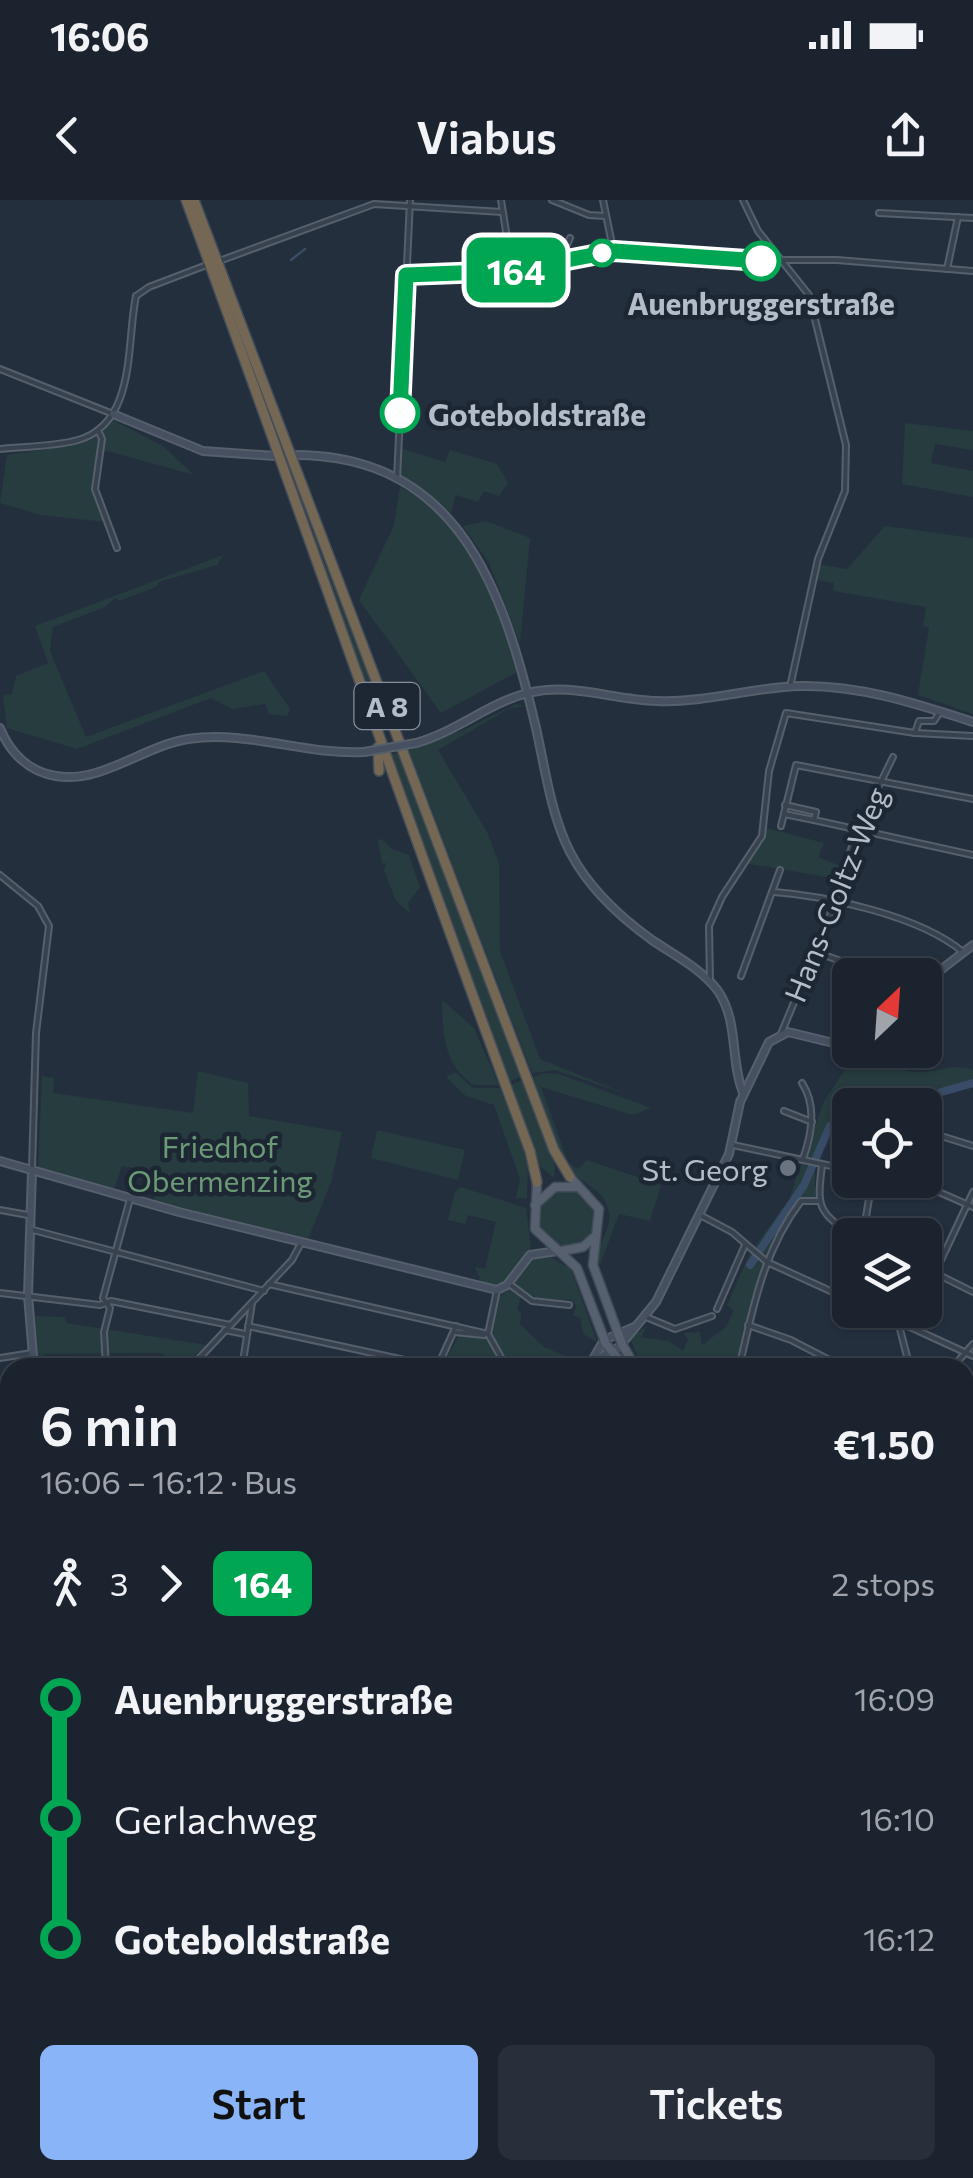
<!DOCTYPE html>
<meta charset="utf-8">
<style>
:root{--surface:#1b232e;--page:#282f3a;--text:#f1f3f6;--muted:#a0a4aa;--line:#39404a;--accent:#8ab4f8}
body{margin:0;font-family:Commissioner,sans-serif;background:var(--page);color:var(--text);height:100vh;display:flex;flex-direction:column;font-size:38px;white-space:nowrap}
*{box-sizing:border-box;margin:0}
p{font-size:32px;color:var(--muted)}
.icon{flex:none;width:55px;height:55px;fill:none;stroke:currentColor;stroke-width:2;stroke-linecap:round;stroke-linejoin:round}
.map{position:relative;flex:1;overflow:hidden}
.details{position:absolute;left:0px;top:1158px;width:975px;height:822px;display:flex;flex-direction:column;background:var(--surface);border-radius:30px 30px 0 0;box-shadow:0 2px 8px #0004,0 0 0 2px var(--line)}
.details>*{flex:none}
.badge{padding:0 20px;border-radius:15px;font-size:35px;line-height:65px}
.needle{width:65px;rotate:25deg}
.tools{position:absolute;left:832px;top:758px;display:grid;gap:20px}
.tools a{display:grid;place-items:center;width:110px;height:110px;border-radius:15px;background:var(--surface);box-shadow:0 2px 8px #0004,0 0 0 2px var(--line);font-size:50px}
.map>.badge{position:absolute;translate:-50% -50%;box-shadow:0 0 0 5px #fff}
.legs{display:flex;align-items:center;gap:15px;height:110px;padding:0 40px;font-size:32px}
.legs p{margin-inline-start:auto}
.overview{display:flex;align-items:center;justify-content:space-between;height:170px;padding:0 40px}
h1{font-size:55px;font-weight:600;line-height:75px}
.primary-button{display:flex;gap:20px;margin-top:auto;padding:20px 40px}
.primary-button a{flex:1;height:115px;border-radius:15px;background:var(--accent);color:#111;font-size:40px;font-weight:600;line-height:115px;text-align:center}
.primary-button a+a{background:var(--page);color:var(--text)}
ul{padding:0 40px;list-style:none}
li{display:flex;align-items:center;gap:35px;height:120px;font-size:38px}
li i{display:grid;place-items:center;width:15px;height:100%;margin:0 12px;background:currentColor}
li i::after{content:'';width:25px;height:25px;margin:-12px;border:8px solid;border-radius:50%;background:var(--surface)}
li p{margin-inline-start:auto}
li:first-child i{background:linear-gradient(#0000 50%,currentColor 0)}
li:last-child i{background:linear-gradient(currentColor 50%,#0000 0)}
.status{display:flex;justify-content:space-between;align-items:center;height:70px;padding:0 50px;background:var(--surface);direction:ltr}
.status svg{height:28px;fill:currentColor}
header{display:flex;justify-content:space-between;align-items:center;height:130px;padding:0 40px;background:var(--surface);font-size:45px;font-weight:600}
.map>svg:first-child{display:block}
</style>
<div class="status"><b>16:06</b><svg viewBox="0 0 49 12"><path d="M0 12V9h3v3zM5 12V6h3v6zM10 12V3h3v9zM15 12V0h3v12zM26 1h20v11H26zM47 4h2v5h-2z"/></svg></div>
<header><svg class="icon" aria-label="back" viewBox="0 0 24 24"><path d="M15 5l-7 7 7 7"/></svg>Viabus<svg class="icon" aria-label="share" viewBox="0 0 24 24"><path d="M12 15V3M7 8l5-5 5 5M5 13v7h14v-7"/></svg></header>
<div class="map">
<svg width="973" height="1978" viewBox="0 0 973 1978">
<rect width="100%" height="100%" fill="#242f3e"/>
<g fill="#263c3f">
<polygon points="113,220 163,246 194,275 100,249 104,229"/>
<polygon points="905,223 973,231 973,250 935,244 931,263 973,271 973,297 902,284"/>
<polygon points="94,236 99,237 99,243 93,283 106,322 41,315 0,303 7,255 71,246"/>
<polygon points="400,248 445,262 450,250 497,264 508,283 499,296 484,291 478,302 456,295 451,313 401,275"/>
<path d="M400,287C472,324 495,399 517,472L441,513L359,400L394,325Z"/>
<polygon points="486,321 530,338 520,443 489,363 463,326"/>
<polygon points="885,326 973,338 973,514 918,495 929,428 923,426 926,407 833,391 834,383 816,380 818,364 847,369"/>
<polygon points="317,335 385,512 374,513 312,337"/>
<polygon points="223,355 217,365 159,382 156,387 119,401 115,398 105,407 53,427 50,451 86,537 264,471 290,509 287,516 269,514 265,504 232,509 211,498 77,549 7,528 3,495 12,494 16,476 48,463 35,426"/>
<polygon points="516,504 525,506 510,508 438,550 487,632 499,663 500,751 540,859 629,895 555,870 532,873 409,550 464,530"/>
<polygon points="403,552 523,876 508,882 387,555"/>
<polygon points="763,627 824,643 818,657 843,667 838,679 744,663 758,645"/>
<polygon points="382,639 392,649 409,655 420,687 408,703 411,714 396,701 384,670 387,663 382,664 378,640"/>
<path d="M442,800L474,828L499,885H474C443,865 443,833 442,800Z"/>
<path d="M858,850H884L893,866C926,882 948,860 973,870V883L950,886L898,905H850V918L824,935L815,967V998L797,1000C760,1048 749,1109 737,1167H642L630,1138L647,1126L641,1137L669,1141L683,1151L688,1140L684,1133L700,1132L702,1145L726,1127L734,1110L727,1105L750,1053L790,998L796,978L782,977L781,969L797,971L785,960L793,959L801,967L824,901Z"/>
<polygon points="198,871 248,883 249,916 342,932 331,982 308,1039 155,1001 151,982 132,977 134,968 122,966 114,990 38,968 42,876 54,878 53,893 193,913"/>
<polygon points="455,872 473,888 500,888 528,960 527,998 516,998 520,979 494,905 466,896 446,877"/>
<path d="M544,873L559,874L651,908L633,915L541,887L568,962L578,969L587,960L661,985L650,1021L619,1014L600,1065C592,1048 613,1031 609,1012C604,986 580,985 567,967C549,942 542,905 533,877Z"/>
<polygon points="524,880 555,962 554,978 539,965 510,885"/>
<polygon points="377,930 465,950 458,980 371,958"/>
<polygon points="461,987 526,1008 531,1048 500,1087 481,1082 475,1067 485,1069 496,1022 468,1015 465,1024 448,1020 455,992"/>
<circle cx="567" cy="1017" r="29"/>
<polygon points="546,1054 571,1069 597,1142 583,1134 580,1117 573,1116 576,1106 571,1100 538,1099 512,1083 530,1058"/>
<polygon points="510,1088 521,1096 517,1110 522,1113 520,1124 544,1147 585,1164 582,1167 511,1167 491,1134 498,1098"/>
<polygon points="35,1116 64,1117 67,1123 206,1145 182,1167 166,1167 163,1153 44,1154 39,1167"/>
<polygon points="459,1136 486,1138 504,1167 441,1167"/>
</g>
<g fill="none" stroke-linecap="round" stroke-linejoin="round">
<polyline stroke="#394c67" stroke-width="2.5" points="291,60 305,49"/>
<g stroke="#394c67" stroke-width="8">
<polyline points="895,905 973,883"/>
<polyline points="750,1065 804,985 830,926 850,918"/>
</g>
<g stroke="#565f6c" stroke-width="8">
<g id="street">
<polyline points="501,0 516,95"/>
<polyline points="552,0 589,15 605,16"/>
<polyline points="603,0 613,49"/>
<polyline points="743,0 758,31 809,95 846,245 845,291 818,359 790,487"/>
<polyline points="879,13 973,18"/>
<polyline points="222,60 374,4 502,12"/>
<polyline points="559,63 570,38"/>
<polyline points="947,69 958,17"/>
<polyline points="407,75 510,71 617,51 729,60 837,60 973,71"/>
<polyline points="136,96 149,87 204,66"/>
<polyline points="0,169 113,214"/>
<polyline points="98,230 102,239 95,289 117,348"/>
<path d="M0,249C26,246 53,247 78,240C137,223 126,143 136,96"/>
<polyline points="397,279 410,0"/>
<polyline points="915,533 919,521 934,521 940,512"/>
<polyline points="785,605 816,612 814,620 973,655"/>
<polyline points="784,614 814,620"/>
<polyline points="781,626 796,565 973,599"/>
<polyline points="0,675 38,706 49,726 36,833 32,968"/>
<path d="M774,692C828,696 920,716 963,752"/>
<polyline points="812,751 882,775"/>
<polyline points="741,776 780,670"/>
<polyline points="710,782 709,726 722,697 762,636 769,571 786,513 915,533 973,536"/>
<polyline points="781,834 830,715 857,631 893,557"/>
<path d="M802,883C817,906 812,934 803,959"/>
<polyline points="784,911 812,922"/>
<polyline points="925,931 973,946"/>
<polyline points="733,945 850,970"/>
<path d="M822,965C817,1007 817,1010 851,1035"/>
<polyline points="898,980 923,985 973,1007"/>
<polyline points="0,1010 28,1015"/>
<polyline points="700,1015 732,1032 767,1062 850,1100"/>
<polyline points="33,1030 264,1091"/>
<polyline points="852,1034 866,1017 872,980"/>
<polyline points="925,1068 973,1092"/>
<polyline points="935,1073 973,992"/>
<polyline points="508,1083 532,1101 569,1105"/>
<polyline points="269,1084 488,1134"/>
<polyline points="497,1090 488,1134 507,1168"/>
<polyline points="0,1093 100,1105 111,1101 230,1125"/>
<polyline points="717,1109 745,1045"/>
<polyline points="873,1110 973,1156"/>
<polyline points="895,1110 910,1168"/>
<polyline points="646,1117 675,1129 712,1116"/>
<polyline points="748,1125 791,1140 845,1168"/>
<polyline points="248,1126 437,1167"/>
<polyline points="225,1130 245,1134"/>
<polyline points="454,1132 484,1135"/>
<polyline points="0,1158 32,1153"/>
<polyline points="106,1168 104,1132 110,1108 103,1098 130,999"/>
<polyline points="190,1168 292,1060 301,1043"/>
<polyline points="242,1168 252,1103"/>
<polyline points="437,1168 456,1126"/>
<path d="M739,1168C753,1108 763,1051 801,1001H818"/>
<polyline points="952,1168 973,1144"/>
<polyline points="0,1252 6,1266"/>
<polyline points="965,1254 973,1267"/>
<polyline points="0,1269 10,1265"/>
<polyline points="965,1287 973,1290"/>
<polyline points="0,1328 10,1321"/>
<polyline points="0,1378 10,1384"/>
<polyline points="0,1452 10,1456"/>
<polyline points="0,1511 10,1516"/>
<polyline points="0,1569 10,1591"/>
<polyline points="965,1618 973,1623"/>
<polyline points="965,1675 973,1653"/>
<polyline points="965,1693 973,1696"/>
<polyline points="965,1748 973,1751"/>
<polyline points="965,1807 973,1809"/>
<polyline points="965,1861 973,1864"/>
<polyline points="0,1884 10,1888"/>
<polyline points="965,1928 973,1931"/>
<polyline points="0,1968 17,1978"/>
<polyline points="126,1970 133,1978"/>
<polyline points="316,1970 317,1978"/>
<polyline points="632,1970 653,1978"/>
<polyline points="801,1970 817,1978"/>
<polyline points="934,1970 946,1978"/>
<polyline points="353,1976 353,1978"/>
<polyline points="88,1978 96,1970"/>
<polyline points="430,1978 435,1970"/>
<polyline points="497,1978 501,1970"/>
<polyline points="562,1978 567,1970"/>
<polyline points="793,1978 798,1970"/>
<polyline points="876,1978 880,1970"/>
<polyline points="972,1978 973,1978"/>
</g>
</g>
<g stroke="#565f6c" stroke-width="10">
<g id="secondary">
<polyline points="113,214 203,251 275,256"/>
<path d="M295,255C460,255 504,392 536,528C545,568 551,615 570,652C588,687 620,717 652,740C674,755 702,769 718,791C739,822 730,860 743,893"/>
<path d="M0,528C10,553 29,572 56,576C101,584 143,546 188,539C248,530 304,555 364,552"/>
<path d="M416,543C456,532 488,503 528,493C572,482 612,500 657,501C706,503 752,487 801,486C861,485 917,504 973,522"/>
<polyline points="925,782 973,745"/>
<polyline points="0,961 179,1012 497,1090 507,1085 530,1055 557,1051"/>
<polyline points="32,971 28,1095 34,1168"/>
<polyline points="592,1162 619,1147 656,1102 729,954 740,902 769,842 788,832 850,847"/>
<polyline points="588,1168 604,1140 634,1127"/>
<polyline points="965,1484 973,1469"/>
<polyline points="188,1978 194,1970"/>
<polyline points="197,1978 204,1970"/>
<polyline points="712,1978 716,1970"/>
</g>
</g>
<g stroke="#414a57" stroke-width="11">
<g id="primary">
<polyline points="570,977 599,1009 593,1065 622,1144 636,1168"/>
<polyline points="537,982 535,1029 577,1068 606,1144 626,1168"/>
<polyline points="535,1005 555,987 578,987"/>
<polyline points="561,1051 583,1047 593,1038"/>
<polyline points="965,1339 973,1343"/>
</g>
</g>
<g stroke="#434c59" stroke-width="12">
<g id="highway">
<path d="M186,0C303,316 412,635 530,951L537,982"/>
<polyline points="194,0 554,950 570,977"/>
<polyline points="378,547 379,571"/>
</g>
</g>
<use href="#street" stroke="#38414e" stroke-width="4"/>
<use href="#secondary" stroke="#465061" stroke-width="6"/>
<use href="#primary" stroke="#56606e" stroke-width="8"/>
<use href="#highway" stroke="#746855" stroke-width="9"/>
<g stroke="#5a6575" stroke-width="6">
<g id="rail">
<polyline points="0,1740 10,1750"/>
<polyline points="0,1766 10,1777"/>
<polyline points="0,1807 10,1815"/>
<polyline points="0,1848 10,1850"/>
<polyline points="220,1970 227,1978"/>
<polyline points="244,1970 251,1978"/>
<polyline points="265,1970 272,1978"/>
</g>
</g>
<use href="#rail" stroke="#1d2633" stroke-width="2.5" stroke-dasharray="8" stroke-linecap="butt"/>
<g stroke="#565f6c" stroke-width="10" stroke-linecap="butt">
<polyline id="secondary-bridge" points="364,552 416,543"/>
</g>
<use href="#secondary-bridge" stroke="#465061" stroke-width="6"/>
</g>
<g fill="none" stroke-linecap="round" stroke-linejoin="round">
<g stroke="#fff" stroke-width="22">
<polyline id="line-1" points="400,213 406,75 510,71 614,51 761,61"/>
</g>
<use href="#line-1" stroke="#00a651" stroke-width="15"/>
</g>
<g fill="#fff" stroke="#00a651" stroke-width="5">
<circle cx="602" cy="53" r="12"/>
<circle cx="761" cy="61" r="18"/>
<circle cx="400" cy="213" r="18"/>
</g>
<circle fill="#6b7280" stroke="#1d2633" stroke-width="4" cx="788" cy="968" r="10"/>
<g text-anchor="middle" dominant-baseline="central" stroke-width="9" stroke-linejoin="round" paint-order="stroke">
<rect fill="#1d2633" stroke="#878f9c" stroke-width="2.5" x="354.5" y="483" width="65" height="46" rx="8"/>
<g font-size="28" font-weight="bold" fill="#b4bcc9">
<text x="387" y="506">A 8</text>
</g>
<g font-size="30" font-weight="bold" fill="#b4bcc9" stroke="#1d2633">
<text x="761" y="102">Auenbruggerstraße</text>
<text x="428" y="213" text-anchor="start">Goteboldstraße</text>
</g>
<g font-size="30" fill="#b4bcc9" stroke="#1d2633">
<text transform="translate(835 694) rotate(-68)">Hans-Goltz-Weg</text>
</g>
<g font-size="30" fill="#6b9a76" stroke="#1d2633">
<text x="220" y="945">Friedhof<tspan x="220" dy="34">Obermenzing</tspan></text>
</g>
<g font-size="30" fill="#b4bcc9" stroke="#1d2633" text-anchor="end">
<text x="768" y="968">St. Georg</text>
</g>
</g>
</svg>
<div class="tools">
<a><svg class="needle" viewBox="-14 -14 28 28"><path d="M0-13l5 13h-10z" fill="#e53935"/><path d="M0 13l5-13h-10z" fill="#a0a4aa"/></svg></a>
<a><svg class="icon" aria-label="locate" viewBox="0 0 24 24"><circle cx="12" cy="12" r="6"/><path d="M12 2v4M12 18v4M2 12h4M18 12h4"/></svg></a>
<a><svg class="icon" aria-label="layers" viewBox="0 0 24 24"><path d="M12 4l9 5-9 5-9-5zM3 14l9 5 9-5"/></svg></a>
</div>
<b class="badge" style="left:516px;top:70px;background:#00a651;color:#fff">164</b>
<section class="details">
<div class="overview"><div><h1>6 min</h1><p>16:06 – 16:12 · Bus</p></div><b>€1.50</b></div>
<div class="legs"><svg class="icon" aria-label="walk" viewBox="0 0 24 24"><circle cx="13" cy="4" r="2"/><path d="M13 8l-2 6 4 7M11 14l-3 7M7 12l3-4h3l4 4"/></svg>3<svg class="icon" aria-label="forward" viewBox="0 0 24 24"><path d="M9 5l7 7-7 7"/></svg><b class="badge" style="background:#00a651;color:#fff">164</b><p>2 stops</p></div>
<ul>
<li><i style="color:#00a651"></i><b>Auenbruggerstraße</b><p>16:09</p></li>
<li><i style="color:#00a651"></i><span>Gerlachweg</span><p>16:10</p></li>
<li><i style="color:#00a651"></i><b>Goteboldstraße</b><p>16:12</p></li>
</ul>
<div class="primary-button"><a>Start</a><a>Tickets</a></div>
</section>
</div>
